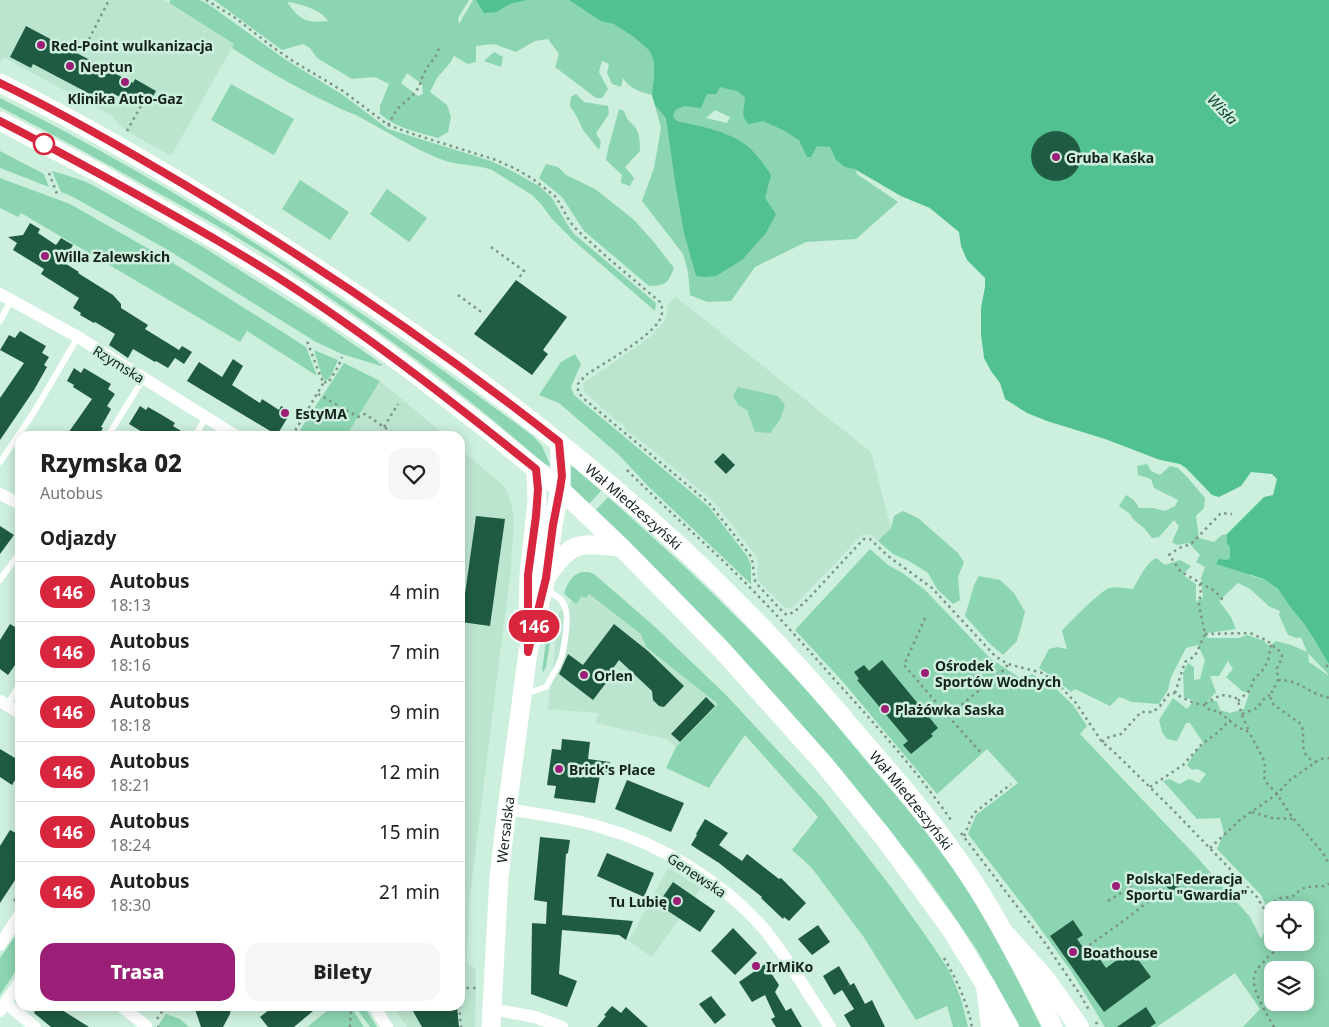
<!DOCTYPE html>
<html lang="pl">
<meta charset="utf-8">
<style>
:root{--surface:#fff;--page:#f6f6f6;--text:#222;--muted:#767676;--line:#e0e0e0;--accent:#9b1f77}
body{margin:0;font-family:"Noto Sans",sans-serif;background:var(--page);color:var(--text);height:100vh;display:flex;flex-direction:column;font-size:19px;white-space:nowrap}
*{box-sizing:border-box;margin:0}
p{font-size:16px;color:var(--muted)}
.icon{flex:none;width:28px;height:28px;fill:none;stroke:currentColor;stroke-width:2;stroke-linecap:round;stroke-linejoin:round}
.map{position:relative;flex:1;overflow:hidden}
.panel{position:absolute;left:15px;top:431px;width:450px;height:580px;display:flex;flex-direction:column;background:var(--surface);border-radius:15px;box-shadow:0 2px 12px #0003}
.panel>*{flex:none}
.badge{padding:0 10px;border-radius:16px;font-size:18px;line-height:32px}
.fabs{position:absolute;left:1264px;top:901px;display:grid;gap:10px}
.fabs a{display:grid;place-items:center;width:50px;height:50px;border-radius:10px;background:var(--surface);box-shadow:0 2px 12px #0003;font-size:25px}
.map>.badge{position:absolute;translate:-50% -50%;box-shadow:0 0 0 2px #fff}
h2{padding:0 25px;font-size:19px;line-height:45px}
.round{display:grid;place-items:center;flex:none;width:52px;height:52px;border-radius:15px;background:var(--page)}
.summary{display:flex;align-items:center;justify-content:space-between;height:85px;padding:0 25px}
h1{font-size:24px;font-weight:800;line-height:38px}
.button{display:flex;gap:10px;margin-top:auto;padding:10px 25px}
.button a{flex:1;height:58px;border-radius:15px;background:var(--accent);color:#fff;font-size:20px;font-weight:800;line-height:58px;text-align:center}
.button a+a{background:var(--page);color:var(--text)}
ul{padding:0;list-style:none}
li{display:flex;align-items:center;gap:15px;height:60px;padding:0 25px;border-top:1px solid var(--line)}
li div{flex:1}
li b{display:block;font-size:19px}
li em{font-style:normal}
li .badge{min-width:55px;font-weight:700;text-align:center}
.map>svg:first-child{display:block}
</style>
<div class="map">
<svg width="1329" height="1027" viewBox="0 0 1329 1027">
<rect width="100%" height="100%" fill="#cdefdd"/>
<g fill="#bce5cf">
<polygon points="0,0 163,0 234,44 171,156 127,131 115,120 114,117 5,58 0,61"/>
<polygon points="676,297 871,452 891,528 878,541 872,535 868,534 862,535 795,605 791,608 785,608 758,580 757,576 758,564 756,556 714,502 645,444 628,432 622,424 614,419 592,399 585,393 583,389 584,383 650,337 658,328 664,322 667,313 667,305"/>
<polygon points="380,381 446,436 346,436"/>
<polygon points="460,449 505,487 512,506 514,525 510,578 501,646 469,903 467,963 476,969 475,1027 407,1027 393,1006 460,1006"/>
<polygon points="587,589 656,643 718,704 676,747 666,739 596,723 598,713 548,709 559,612"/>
<polygon points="668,868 701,888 652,957 628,940 638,926 637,925"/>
</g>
<g fill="#8cd5b2" fill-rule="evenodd">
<path d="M170,0H200L208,4L283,58L343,95L388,129L491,161L512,171L539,186L552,198L567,224L574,234L656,303L655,311L573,240L552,219L541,204L532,195L492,170C476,164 457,166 440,159C411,147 384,130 356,115C349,112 342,110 335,106C299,89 265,70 232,48L234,44L169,3Z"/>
<path d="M214,0H469L458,18L459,24L473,0H491L497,12L510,4L526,0H588L673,23L765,113L901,185L959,232L930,208L901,196L856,170L857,174L898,202L856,239L806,242L755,267L731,301L707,302L690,295L688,272L683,254L642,201L654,168L661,128L652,95C640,92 629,88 623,78L621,87L612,84L607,73L609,64L602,61L599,72L608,89L602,98H596L555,67L559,54L548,39L535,41L516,52L494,44L476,46V62L468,64L454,56L450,63L437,78L430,92L447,105L451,117L448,132L438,138C417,132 396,128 380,114V106L389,84L375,77L352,79L317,58L310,48L303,44L282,50ZM287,2C299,3 322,10 328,21C306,24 299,19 287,2ZM407,73L422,84L423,94L418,96L401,83ZM715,110L730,117L727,123L706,118Z"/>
<polygon points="494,52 503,57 501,67 484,61"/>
<polygon points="231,84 294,119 274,155 211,120"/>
<polygon points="576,94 584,102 608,106 609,114 596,133 601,142 599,150 583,130 577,117 570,106 571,97"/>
<path d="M0,98C189,192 364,311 533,436L542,446L550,465L549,466L542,462C474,402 402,347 327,296C309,284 292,271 274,260C234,235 194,212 153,190C102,161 52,134 0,107Z"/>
<path d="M619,109L624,111C628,122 629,120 635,127C640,134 640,143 640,151L625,167L634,178L630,186L621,183L622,175L606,160L608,149Z"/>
<polygon points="0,151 44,174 49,187 0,168"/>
<path d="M546,164L558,167L566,175L595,189L633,219L653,241L674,268C667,285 666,285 649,286L584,231L562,197L539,178Z"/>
<polygon points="52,171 53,171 84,181 96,187 203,247 317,319 379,362 378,363 382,364 381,366 342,354 316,342 168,250 73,197 61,192"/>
<polygon points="0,178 70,204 170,261 306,347 317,376 247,331 240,342 21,213 18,217 0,208"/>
<polygon points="300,180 349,212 330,240 282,209"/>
<polygon points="387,189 427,218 409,242 370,214"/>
<polygon points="314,350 338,360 331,376 326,381 322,377"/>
<polygon points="575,354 581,364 571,387 574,395 709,507 747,556 751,565 751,584 649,487 618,454 559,403 539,395 561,362"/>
<polygon points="344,363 380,381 346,436 296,436"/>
<polygon points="738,387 778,396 785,405 780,420 770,433 755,432 747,410 738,405 733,396"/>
<path d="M1147,464L1151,471L1160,475L1170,466L1178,468L1188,478L1205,498L1204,508L1196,516L1199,538L1214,542L1222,535L1227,534V543L1230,548V558L1226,560L1252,576L1264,579L1278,589L1291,608L1305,625L1315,642L1329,650V1027H1243L1260,1009L1235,973L1157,1027H1105L1071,971L1032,917L968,834L976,815L1018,783L987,749L937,794L844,683L795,630L870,549L888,565L904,574L925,590L990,658L1023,680L1032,674L1052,685L1073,705L1087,726L1080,734L1195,855L1250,917L1261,939L1265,930L1272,929V942H1305V910H1272V918L1261,895L1217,849L1224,833L1220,818L1197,819L1163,781L1170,779L1179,784L1189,779L1199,783L1206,774L1198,769L1192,770L1187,765L1197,749L1203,745L1202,741L1190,723H1186L1177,741L1167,739L1162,732L1159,720L1173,698L1187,709L1194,701L1184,697L1183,673L1188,663L1194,667V680L1200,679L1205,660L1198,645L1186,648L1171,677L1168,690L1159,704L1132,702L1119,697L1110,706L1075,689L1071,692L1053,677L1039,668L1049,649L1057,647L1067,649L1062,631C1069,622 1101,591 1109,588C1118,586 1125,588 1133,589C1138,580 1147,562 1156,558L1165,565L1180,560L1191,566L1183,575L1196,584V602L1203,597L1201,578L1205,567L1196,562L1200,555L1189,543L1177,545L1172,542L1179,526L1174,520L1159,537L1152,538L1144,528L1134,520L1130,514L1119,506L1126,495L1134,500L1139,508H1154L1165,511L1175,506L1178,500L1154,488L1151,479L1138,475L1137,466ZM1238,583L1250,589L1270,607L1280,611L1279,615L1288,635L1297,638L1301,637L1307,652L1291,645L1276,641L1269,646L1264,641L1247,635L1239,638H1207L1208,633L1236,629L1231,617L1219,601ZM1308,653L1328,674V675L1309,662ZM1228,661L1233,669L1226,677L1242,691L1249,693L1244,709L1230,713L1220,710L1217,701H1208L1216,692L1210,676H1219ZM1272,970H1305V1002H1272Z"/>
<polygon points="572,466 601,491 589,504 571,487 571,467"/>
<path d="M608,497C669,551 728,606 783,665C813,696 840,729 867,762C901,801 935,841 963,884C993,930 1017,978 1041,1027H1020L977,950L949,909L919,867L831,758L734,649L669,582L596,510Z"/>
<polygon points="903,511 918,518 958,553 964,562 958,577 960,600 953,604 937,589 928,573 909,561 893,554 878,541 891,528 894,516"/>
<path d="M582,572H588L594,574L654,626L726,695L822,798L891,887L933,946L950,972L961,999L968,1027H953L947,1006L916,1020L863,936L811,867L792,850L818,817L745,735L713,781L709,788L666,768L676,747L718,704L646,647L641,634L589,594L586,598L582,596L576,604L564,594C567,584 571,575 582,572Z"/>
<polygon points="979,576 1000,580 1014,593 1025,612 1017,641 1003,655 989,643 965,616 974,585"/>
<polygon points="550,611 554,611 554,618 546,667 543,672 542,671"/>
<polygon points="16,935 20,937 20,964 0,995 0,958"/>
<polygon points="333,1006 350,1006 364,1027 307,1027"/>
<polygon points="355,1006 364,1006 377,1027 370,1027"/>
<polygon points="166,1014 180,1019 189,1027 159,1027 159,1024"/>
</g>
<g fill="#52c192">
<polygon points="476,0 527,0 510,4 497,12 484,13"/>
<path d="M569,0H1329V664L1305,625L1291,608L1278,589L1264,579L1216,564L1219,559L1226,560L1230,558V548L1227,543V534L1264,497L1273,495L1277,479L1272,474L1251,472L1241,486L1219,497L1212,495L1186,468L1180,464L1160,460L1105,439L1047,421L1027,413L1005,399L1000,383L991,371L984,358L981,334V308L985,287V278L967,260L961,246L959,232L930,208L901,196L855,169L845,167L836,160L830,147L817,146L811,157H807L799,140L783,130L763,121L749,124C739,116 745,107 745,97L737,91L720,87L716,94H707L701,108L684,106L675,110L673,117L677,121C699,126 727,131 745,144C756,153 763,163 771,175L765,198L776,214L766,233L742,260L716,276L705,277L696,276L684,233L675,182L666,118L655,105L652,95L654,78V62L650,51L634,37L614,24L601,21Z"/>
</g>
<g fill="#1f5b42">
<polygon points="26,26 133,83 135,79 156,91 148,105 129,95 126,100 112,93 107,103 33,64 31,68 10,57"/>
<circle cx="1056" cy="156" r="25"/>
<polygon points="30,223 40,229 38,233 56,245 61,238 73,245 63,262 79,272 78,273 113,295 121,304 121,308 148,325 145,329 179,350 182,346 192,352 184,364 175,358 168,368 156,361 155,362 133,349 128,358 109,345 115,334 95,322 94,323 80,315 81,313 73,308 79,298 41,274 44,269 13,250 17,243 8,237 23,235"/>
<polygon points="516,280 567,317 543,350 548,354 532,375 474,334"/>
<polygon points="20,331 46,346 42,353 49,357 44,365 47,367 34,390 0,440 0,398 24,363 0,350 9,335 15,338"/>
<polygon points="233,359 243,366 232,385 260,403 262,399 279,410 281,406 291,412 277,435 187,381 199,362 222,377"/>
<polygon points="74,368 81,373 84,368 111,384 108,389 115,394 107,406 111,409 101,427 103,428 98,436 66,436 92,399 73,387 74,385 67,381"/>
<polygon points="140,406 146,410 148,407 162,415 175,423 173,426 189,436 149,436 129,424"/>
<polygon points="723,453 735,465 726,474 714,462"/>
<polygon points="476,516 505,519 490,626 461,622"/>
<polygon points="0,526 14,535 0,554"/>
<polygon points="10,624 20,630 20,658 8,675 0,669 0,640"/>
<polygon points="614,624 648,651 684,686 664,707 659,706 653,700 652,691 619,660 604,681 606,683 593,700 559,674 568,654 583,665"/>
<polygon points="882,660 938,728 931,734 933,736 911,754 903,745 908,741 857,680 859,679 854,672 864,665 869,671"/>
<polygon points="706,697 715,706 680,742 671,734"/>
<polygon points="562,739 590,742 588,759 610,762 608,776 600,775 595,803 554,798 556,786 547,785 552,749 561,750"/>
<polygon points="0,749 20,761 20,772 12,785 0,777"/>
<polygon points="627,780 684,803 671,832 615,809"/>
<polygon points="705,819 728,833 719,845 742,861 747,854 779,879 781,878 806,903 789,921 784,917 783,919 761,898 762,897 719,863 691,845 697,835 696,834"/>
<polygon points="10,830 20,835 20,867 17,873 19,874 0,903 0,846"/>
<polygon points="540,837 570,840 568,853 566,854 562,915 633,921 626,940 619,935 562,930 559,974 577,981 567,1007 531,994 532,923 546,924 547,902 534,900"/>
<polygon points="607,853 654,873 644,897 597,876"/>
<circle cx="1173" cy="882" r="8"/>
<polygon points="673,882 715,911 700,932 668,911 663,905 662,898"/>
<polygon points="1073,920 1083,935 1077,939 1091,959 1097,955 1106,968 1131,950 1151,977 1104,1012 1050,936"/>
<polygon points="818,925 830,942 812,955 798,939"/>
<polygon points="733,928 757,953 735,975 711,951"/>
<polygon points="765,964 779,985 775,992 786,1011 791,1008 802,1027 776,1027 771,1019 775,1017 765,995 752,1002 739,982"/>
<polygon points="839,966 850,985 845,988 854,983 865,1004 872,1000 885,1027 851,1027 844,1015 854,1009 842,990 834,995 823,976"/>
<polygon points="711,996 726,1015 715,1024 699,1004"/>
<polygon points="37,1006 64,1006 62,1010 89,1027 51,1027 34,1013"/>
<polygon points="194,1006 231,1006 230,1014 223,1027 201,1027"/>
<polygon points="274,1006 319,1006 294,1027 268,1027 260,1017"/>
<polygon points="410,1006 457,1006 459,1027 422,1027"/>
<polygon points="612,1006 621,1013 626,1007 648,1027 597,1027 606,1016 604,1015"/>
<polygon points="1146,1007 1156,1023 1150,1027 1117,1027"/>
</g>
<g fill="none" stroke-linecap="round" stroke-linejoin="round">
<g stroke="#7b9487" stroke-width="2.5" stroke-dasharray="2.5 4" stroke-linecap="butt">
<path d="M206,0L234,17L274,48L293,61L343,91L388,125L416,135L496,160L516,169L533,179L556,197L570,222L577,230L608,258L660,302C663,308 663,315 659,321C648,339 605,362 586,375L578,384V392L583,398L709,503L750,555C755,565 752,574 756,583L784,613L787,615L794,612L809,598L859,544L864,539H870L888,556L932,588L995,656L1008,664L1042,673L1059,685L1076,703L1102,742L1113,751L1171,808L1257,897L1267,914L1272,928"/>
<polyline points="86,45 109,0"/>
<polyline points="388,125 397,109 412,96 419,87 423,75 430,63 435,58 440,46"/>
<polyline points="127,131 142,104"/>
<polyline points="49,173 57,194"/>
<polyline points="491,247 524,271 518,279"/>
<polyline points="458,295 484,314"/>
<polyline points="324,382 328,383 338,367 342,357"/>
<polyline points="318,394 358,417 365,414 387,429"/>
<polyline points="384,427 398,404"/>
<polyline points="292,436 324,382 321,378 307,341"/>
<path d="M627,470C657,500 689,529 720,558C761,597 798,638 835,680C876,725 917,771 951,820"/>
<polyline points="1200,583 1215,591 1223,600"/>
<polyline points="925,618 904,665 948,716 1005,669 1008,664"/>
<path d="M1205,634L1250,633L1268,641L1271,645L1275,647L1282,654V658L1277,668L1278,680L1271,694V701L1274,705L1301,724C1307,737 1296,755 1316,762"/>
<polyline points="1326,665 1329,668"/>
<path d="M1278,680C1297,680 1301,687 1317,694C1321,696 1325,696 1329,698"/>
<polyline points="1175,693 1185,662 1195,656 1205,634 1199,605 1201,588 1199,582 1181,572 1169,555 1179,548 1191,544 1221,513 1232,514"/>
<polyline points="1238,701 1250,690 1254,679 1262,671 1268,661 1271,645"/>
<polyline points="1205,704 1215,698 1222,695 1235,697 1238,701 1243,718 1249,731"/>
<polyline points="1242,714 1257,708 1264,699 1271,694"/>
<polyline points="948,716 982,754"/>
<polyline points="1102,742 1109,737 1121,734 1141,712 1153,712 1160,706 1169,694 1175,693 1181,697 1194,703 1204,705 1211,711 1218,711 1237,727 1249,732 1263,758 1265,766 1264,776 1265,781 1277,794 1292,817 1323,853 1329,864"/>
<polyline points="1150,787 1183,765 1201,745 1217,733 1230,720"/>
<polyline points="1252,812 1272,818 1293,819"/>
<polyline points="961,833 1045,943 1081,996 1089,1010"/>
<polyline points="964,836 973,814 1011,784"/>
<polyline points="1210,848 1241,819 1277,794 1290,780 1320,759 1329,758"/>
<polyline points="14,901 20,892"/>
<polyline points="1108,901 1128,889 1146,874 1160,892"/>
<polyline points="1265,911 1276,900 1281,898 1292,897 1300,890 1306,887 1324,886 1329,884"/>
<polyline points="1084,949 1122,922 1167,887"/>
<path d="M944,958C957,980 967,1002 972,1027"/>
<polyline points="460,988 479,988"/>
<polyline points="459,1006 461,1027"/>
<polyline points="157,1019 166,1006"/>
<polyline points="1096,1022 1098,1027"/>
<polyline points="157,1027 163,1027"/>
<polyline points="350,1027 351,1006"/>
<path d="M1274,1027C1267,1014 1249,988 1255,973C1257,968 1263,963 1267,958C1272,954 1277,950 1277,942"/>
</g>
<g stroke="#fff" stroke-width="6">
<polyline points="0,321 11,300"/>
<polyline points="108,436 143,379"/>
<polyline points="195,436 206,417"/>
<polyline points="0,462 34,412 78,337"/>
<polyline points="0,580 20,552"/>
<path d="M525,694L546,687C551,678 557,669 561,659C563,653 564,646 565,639C568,618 571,598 545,591"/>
<polyline points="7,706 20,683"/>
</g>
<g stroke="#fff" stroke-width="12">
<polyline points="0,294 78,337 236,436"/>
<polyline points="0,494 20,504"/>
<polyline points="0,701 20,713"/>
<path d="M507,809C538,814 570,818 600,827C661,844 722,881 764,929C779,947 792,968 805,988C813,1001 822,1014 830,1027"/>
<polyline points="0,945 20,914"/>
<polyline points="6,1003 35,1027"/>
<polyline points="121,1006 146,1026"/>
<polyline points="374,1006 387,1027"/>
<polyline points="492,1009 535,1017 562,1027"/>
<polyline points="0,1011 20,981"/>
</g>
<g stroke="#fff" stroke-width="19">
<path id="s1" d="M0,83C110,137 216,202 318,269C435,345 547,428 652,521C726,586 794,659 857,734C898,781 939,829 973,881C1003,928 1028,977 1053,1027"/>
<polyline points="0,121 95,171 218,241 304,295 370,340 414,373 489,431 560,489 621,547 720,648 824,764 884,838 950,928 986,986 1009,1027"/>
<path d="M546,577C573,540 577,543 621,547"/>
<polyline points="528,620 529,575 537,502 536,469"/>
<path id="s2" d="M491,1027L497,914L499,877L507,809L528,652L546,578L553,525L560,489L561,476L559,442"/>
</g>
<g stroke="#fff" stroke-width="20">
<polyline points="1005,934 1046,980 1079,1027"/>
<polyline points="986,986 991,1027"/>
</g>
</g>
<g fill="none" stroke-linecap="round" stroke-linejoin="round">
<g stroke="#fff" stroke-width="11">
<path id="line" d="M0,83C64,114 125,149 185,185C315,263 440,348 559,442L562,476L560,489L553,525L546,578L528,652V575L536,516L538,489L536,469C460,408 384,348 303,294C248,257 191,225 134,193C89,168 45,144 0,121"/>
</g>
<use href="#line" stroke="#d7263d" stroke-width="8"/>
</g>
<g fill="#9b1f77" stroke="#cdefdd" stroke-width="2">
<circle cx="41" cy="45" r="5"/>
<circle cx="70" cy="66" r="5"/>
<circle cx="125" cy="82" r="5"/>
<circle cx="1056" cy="157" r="5"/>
<circle cx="45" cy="256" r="5"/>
<circle cx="285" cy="413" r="5"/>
<circle cx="925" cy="673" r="5"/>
<circle cx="584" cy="675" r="5"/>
<circle cx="885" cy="709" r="5"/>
<circle cx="559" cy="769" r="5"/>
<circle cx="1116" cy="886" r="5"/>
<circle cx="677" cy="901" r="5"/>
<circle cx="1073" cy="952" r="5"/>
<circle cx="756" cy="966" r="5"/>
</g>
<circle fill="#fff" stroke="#d7263d" stroke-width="2.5" cx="44" cy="144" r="10"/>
<g text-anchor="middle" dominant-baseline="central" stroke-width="5" stroke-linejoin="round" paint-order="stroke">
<g font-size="14" font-weight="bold" fill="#16231d" stroke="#cdefdd" text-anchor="start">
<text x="51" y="45">Red-Point wulkanizacja</text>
<text x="80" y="66">Neptun</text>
<text x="125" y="98" text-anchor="middle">Klinika Auto-Gaz</text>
<text x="1066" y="157">Gruba Kaśka</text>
<text x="55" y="256">Willa Zalewskich</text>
<text x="295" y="413">EstyMA</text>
<text x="935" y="665">Ośrodek<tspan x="935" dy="16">Sportów Wodnych</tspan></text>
<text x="594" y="675">Orlen</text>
<text x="895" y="709">Plażówka Saska</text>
<text x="569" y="769">Brick's Place</text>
<text x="1126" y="878">Polska Federacja<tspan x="1126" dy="16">Sportu "Gwardia"</tspan></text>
<text x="667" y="901" text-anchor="end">Tu Lubię</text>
<text x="1083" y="952">Boathouse</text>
<text x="766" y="966">IrMiKo</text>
</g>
<g font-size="14" fill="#16231d" stroke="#cdefdd">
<text transform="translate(119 364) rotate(32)">Rzymska</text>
<text stroke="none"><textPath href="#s1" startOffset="764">Wał Miedzeszyński</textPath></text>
<text stroke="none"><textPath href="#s1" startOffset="1169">Wał Miedzeszyński</textPath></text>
<text stroke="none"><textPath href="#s2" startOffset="198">Wersalska</textPath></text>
<text transform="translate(697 875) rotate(34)">Genewska</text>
</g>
<g font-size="15" font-style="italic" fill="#0c3d2a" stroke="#cdefdd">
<text transform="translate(1223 109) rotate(46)">Wisła</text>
</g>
</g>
</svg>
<div class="fabs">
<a><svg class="icon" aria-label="locate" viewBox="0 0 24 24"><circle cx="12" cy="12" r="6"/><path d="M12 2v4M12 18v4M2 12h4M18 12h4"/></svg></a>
<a><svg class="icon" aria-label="layers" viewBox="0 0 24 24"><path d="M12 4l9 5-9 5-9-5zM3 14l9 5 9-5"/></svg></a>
</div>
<b class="badge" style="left:534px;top:626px;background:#d7263d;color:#fff">146</b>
<section class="panel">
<div class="summary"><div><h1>Rzymska 02</h1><p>Autobus</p></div><a class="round"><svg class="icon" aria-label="heart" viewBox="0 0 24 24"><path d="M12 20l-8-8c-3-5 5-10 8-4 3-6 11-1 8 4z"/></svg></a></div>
<h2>Odjazdy</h2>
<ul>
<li><span class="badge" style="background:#d7263d;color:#fff">146</span><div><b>Autobus</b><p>18:13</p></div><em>4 min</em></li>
<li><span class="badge" style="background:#d7263d;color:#fff">146</span><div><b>Autobus</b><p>18:16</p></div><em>7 min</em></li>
<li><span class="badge" style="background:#d7263d;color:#fff">146</span><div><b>Autobus</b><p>18:18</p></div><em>9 min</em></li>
<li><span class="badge" style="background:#d7263d;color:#fff">146</span><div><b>Autobus</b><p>18:21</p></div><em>12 min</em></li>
<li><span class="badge" style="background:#d7263d;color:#fff">146</span><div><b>Autobus</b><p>18:24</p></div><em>15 min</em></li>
<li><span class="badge" style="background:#d7263d;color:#fff">146</span><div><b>Autobus</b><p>18:30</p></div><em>21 min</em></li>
</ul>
<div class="button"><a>Trasa</a><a>Bilety</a></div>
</section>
</div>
